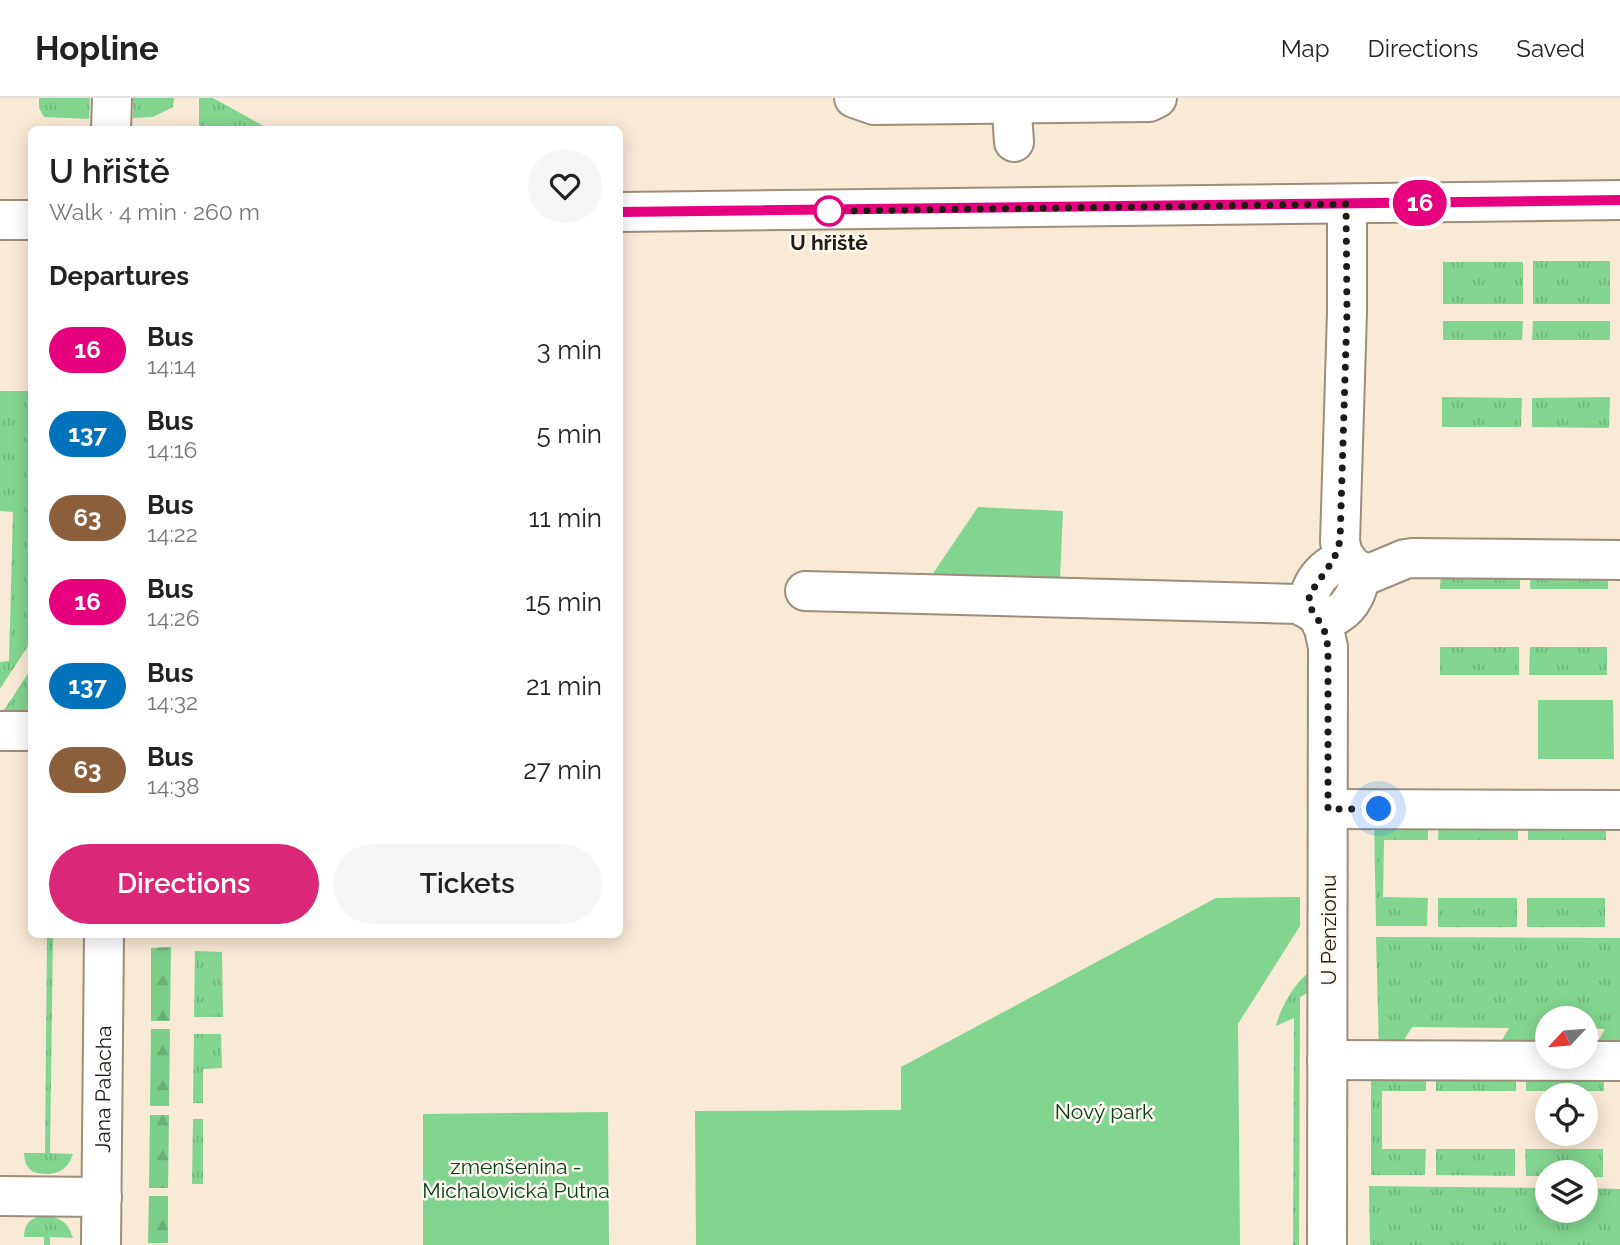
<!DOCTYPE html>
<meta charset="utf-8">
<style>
:root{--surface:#fff;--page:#f6f6f6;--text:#222;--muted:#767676;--line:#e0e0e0;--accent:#db2777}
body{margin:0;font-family:Raleway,sans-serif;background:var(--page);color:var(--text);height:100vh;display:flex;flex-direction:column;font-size:26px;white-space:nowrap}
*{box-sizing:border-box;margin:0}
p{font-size:23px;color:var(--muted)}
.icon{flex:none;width:38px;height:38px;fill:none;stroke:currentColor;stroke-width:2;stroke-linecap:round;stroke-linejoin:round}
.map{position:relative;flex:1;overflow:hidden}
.side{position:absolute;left:28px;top:28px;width:595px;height:812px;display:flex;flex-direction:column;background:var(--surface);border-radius:10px;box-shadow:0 4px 18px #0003}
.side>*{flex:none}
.badge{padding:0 14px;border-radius:23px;font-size:24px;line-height:46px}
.needle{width:46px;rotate:244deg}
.buttons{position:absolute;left:1535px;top:908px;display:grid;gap:14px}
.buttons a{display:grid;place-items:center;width:63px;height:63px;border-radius:50%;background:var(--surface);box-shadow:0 4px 18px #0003;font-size:35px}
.you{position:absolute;width:35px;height:35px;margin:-18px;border:5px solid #fff;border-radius:50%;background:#1a73e8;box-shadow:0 0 0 10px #1a73e833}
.map>.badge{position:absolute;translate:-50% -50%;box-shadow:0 0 0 4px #fff}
h2{padding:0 21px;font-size:26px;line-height:63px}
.round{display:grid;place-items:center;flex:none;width:74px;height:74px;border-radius:37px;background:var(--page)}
.overview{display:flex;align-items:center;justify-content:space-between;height:119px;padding:0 21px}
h1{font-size:33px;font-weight:600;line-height:52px}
.button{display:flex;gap:14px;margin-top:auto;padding:14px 21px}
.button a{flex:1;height:80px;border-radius:42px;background:var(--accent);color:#fff;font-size:28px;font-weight:600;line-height:80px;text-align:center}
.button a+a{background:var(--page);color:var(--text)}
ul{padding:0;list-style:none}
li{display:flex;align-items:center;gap:21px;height:84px;padding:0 21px}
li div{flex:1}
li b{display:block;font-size:26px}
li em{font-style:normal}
li .badge{min-width:77px;font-weight:700;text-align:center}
header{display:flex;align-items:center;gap:42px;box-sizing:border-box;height:98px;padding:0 35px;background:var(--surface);border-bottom:2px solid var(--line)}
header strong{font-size:33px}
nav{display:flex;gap:38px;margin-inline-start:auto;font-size:24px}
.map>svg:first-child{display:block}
</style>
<header>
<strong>Hopline</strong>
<nav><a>Map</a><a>Directions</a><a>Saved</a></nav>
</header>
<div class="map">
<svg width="1620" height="1147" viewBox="0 0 1620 1147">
<defs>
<pattern id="grass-tufts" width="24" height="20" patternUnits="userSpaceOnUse" patternTransform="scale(1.75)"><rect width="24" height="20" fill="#82d58e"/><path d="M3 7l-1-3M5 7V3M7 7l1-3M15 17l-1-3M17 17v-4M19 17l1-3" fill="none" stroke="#70b67a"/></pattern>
<pattern id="forest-firs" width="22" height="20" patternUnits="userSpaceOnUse" patternTransform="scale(1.75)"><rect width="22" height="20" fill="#7bce88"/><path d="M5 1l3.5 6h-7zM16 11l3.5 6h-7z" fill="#6ab074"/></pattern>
</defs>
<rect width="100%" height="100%" fill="#f9ead6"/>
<g fill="url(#grass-tufts)">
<polygon points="39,0 90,0 89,21 44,19 39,10"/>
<polygon points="133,0 174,0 173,9 153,19 133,20"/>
<polygon points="199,0 213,0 269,31 199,31"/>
<rect x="1533" y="163" width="77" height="43"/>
<rect x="1443" y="164" width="80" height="42"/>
<polygon points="1443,223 1523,223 1522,242 1443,242"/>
<polygon points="1533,223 1610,223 1610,242 1532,242"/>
<polygon points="0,293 31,293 30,545 0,591 0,564 9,563 13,414 0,413"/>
<polygon points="1442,299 1522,300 1521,329 1442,329"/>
<polygon points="1610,299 1609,330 1532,329 1532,300"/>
<polygon points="1441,469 1520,470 1520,491 1440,491"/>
<polygon points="1531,470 1608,471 1608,491 1530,491"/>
<rect x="1440" y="549" width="79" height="28"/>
<polygon points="1530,549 1607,549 1607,577 1529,577"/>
<polygon points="31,571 31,615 2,615"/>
<polygon points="1374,722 1428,722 1428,742 1384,742 1383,799 1428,800 1427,828 1376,828"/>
<polygon points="1439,722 1518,722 1518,742 1438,742"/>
<polygon points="1528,722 1606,723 1606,742 1528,742"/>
<rect x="1438" y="800" width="79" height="29"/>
<rect x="1527" y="800" width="78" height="29"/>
<path d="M47,837H53L50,1055L73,1056C67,1075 52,1079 33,1074C27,1070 24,1063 24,1055H45Z"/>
<polygon points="1376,839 1620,840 1620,954 1592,954 1605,931 1586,930 1586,920 1547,920 1547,930 1545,930 1533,950 1496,953 1509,930 1412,929 1398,952 1379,952"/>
<polygon points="195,853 222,854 223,919 194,919"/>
<path d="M1310,874L1318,889L1300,899L1299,1147H1293L1294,920L1276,928C1279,913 1296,882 1310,874Z"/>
<polygon points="194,936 221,936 222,970 203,971 203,1005 193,1005"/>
<polygon points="1371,971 1426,971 1426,993 1382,993 1382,1051 1426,1051 1425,1077 1371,1077"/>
<polygon points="1436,971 1516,972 1516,993 1436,993"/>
<polygon points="1526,972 1604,973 1604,993 1526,993"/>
<polygon points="193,1021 203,1021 203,1086 192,1086"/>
<polygon points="1436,1051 1515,1051 1515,1078 1436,1077"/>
<polygon points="1525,1051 1603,1051 1603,1079 1586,1079 1586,1074 1547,1074 1547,1078 1526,1078"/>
<polygon points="1369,1088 1547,1090 1547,1113 1586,1113 1586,1090 1620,1091 1620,1147 1370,1147"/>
<path d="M42,1118C58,1118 68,1123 73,1140L50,1139V1147H44V1139H24C24,1126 30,1120 42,1118Z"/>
</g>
<g fill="url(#forest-firs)">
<polygon points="171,849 170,923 151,923 151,850"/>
<polygon points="151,931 170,931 169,1008 150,1008"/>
<polygon points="150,1017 169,1017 168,1090 149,1090"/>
<polygon points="149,1098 168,1098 168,1145 148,1145"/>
</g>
<g fill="#82d58e">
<polygon points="978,409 1063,413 1060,481 930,480"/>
<polygon points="1538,602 1613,602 1614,661 1538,661"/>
<polygon points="1300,799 1300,828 1238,926 1240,1147 696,1147 695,1013 901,1012 901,969 1216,800"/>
<polygon points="608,1014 609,1147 423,1147 423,1016"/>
</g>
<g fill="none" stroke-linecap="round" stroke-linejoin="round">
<g stroke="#9b8e7b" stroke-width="42">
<g id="minor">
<polyline points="854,0 874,7 1149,4 1157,0"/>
<polyline points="1011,0 1014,44"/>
<polyline points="111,32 112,0"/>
<polyline points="1347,106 1347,214 1340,444 1343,456 1351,467"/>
<polyline points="620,114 1620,102"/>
<polyline points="0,122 32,122"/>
<path d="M1339,464C1382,469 1343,532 1318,518C1295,505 1321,468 1339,464Z"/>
<polyline points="1355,471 1369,476 1405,461 1412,460 1620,462"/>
<polyline points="805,493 1298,506 1313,514"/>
<polyline points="1318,518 1324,531 1328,549 1327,1147"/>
<polyline points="0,633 32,633"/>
<polyline points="1328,711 1620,712"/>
<polyline points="1327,962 1620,963"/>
<polyline points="0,1098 102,1099"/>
<path id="s1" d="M101,1147L104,836"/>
</g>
</g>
<use href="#minor" stroke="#fff" stroke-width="38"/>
</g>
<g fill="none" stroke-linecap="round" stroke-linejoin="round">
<g stroke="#fff" stroke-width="16">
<polyline id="line" points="620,114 1620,102"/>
</g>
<use href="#line" stroke="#e6007e" stroke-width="10"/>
<polyline stroke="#1f1a13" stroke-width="7" stroke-dasharray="0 12.6" points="829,113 1346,106 1347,214 1340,443 1334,461 1309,497 1310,509 1324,531 1328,549 1328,711 1379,711"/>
</g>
<circle fill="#fff" stroke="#e6007e" stroke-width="3.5" cx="829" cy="113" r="14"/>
<g text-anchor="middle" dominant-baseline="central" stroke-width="5" stroke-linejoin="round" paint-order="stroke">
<g font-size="21" font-weight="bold" fill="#1f1a13" stroke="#fff9f1">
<text x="829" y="144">U hřiště</text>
</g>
<g font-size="21" fill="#1f1a13" stroke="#fff9f1">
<text transform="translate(1328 832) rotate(-90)">U Penzionu</text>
<text stroke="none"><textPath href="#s1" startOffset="156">Jana Palacha</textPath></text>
</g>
<g font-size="21" fill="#004013" stroke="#fff9f1">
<text x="1104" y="1013">Nový park</text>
<text x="516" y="1068">zmenšenina -<tspan x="516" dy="24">Michalovická Putna</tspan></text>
</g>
</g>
</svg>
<div class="buttons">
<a><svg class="needle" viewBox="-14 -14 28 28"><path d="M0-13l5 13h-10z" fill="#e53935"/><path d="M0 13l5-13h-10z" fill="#767676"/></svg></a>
<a><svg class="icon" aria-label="locate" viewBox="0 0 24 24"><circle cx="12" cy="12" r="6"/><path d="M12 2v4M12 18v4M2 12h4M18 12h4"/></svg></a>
<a><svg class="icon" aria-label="layers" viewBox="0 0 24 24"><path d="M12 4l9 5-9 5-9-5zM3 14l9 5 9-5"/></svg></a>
</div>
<div class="you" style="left:1379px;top:711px"></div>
<b class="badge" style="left:1420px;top:105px;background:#e6007e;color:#fff">16</b>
<section class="side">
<div class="overview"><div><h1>U hřiště</h1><p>Walk · 4 min · 260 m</p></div><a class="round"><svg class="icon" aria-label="heart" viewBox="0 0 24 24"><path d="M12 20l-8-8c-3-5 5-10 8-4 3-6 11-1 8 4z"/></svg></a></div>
<h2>Departures</h2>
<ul>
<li><span class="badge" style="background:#e6007e;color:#fff">16</span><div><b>Bus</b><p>14:14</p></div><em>3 min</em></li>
<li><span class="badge" style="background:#0072bc;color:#fff">137</span><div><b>Bus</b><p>14:16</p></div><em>5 min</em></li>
<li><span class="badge" style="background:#8b5e3c;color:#fff">63</span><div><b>Bus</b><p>14:22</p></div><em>11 min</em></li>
<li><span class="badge" style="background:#e6007e;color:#fff">16</span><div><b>Bus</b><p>14:26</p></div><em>15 min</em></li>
<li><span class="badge" style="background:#0072bc;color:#fff">137</span><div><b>Bus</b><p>14:32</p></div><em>21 min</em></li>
<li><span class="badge" style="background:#8b5e3c;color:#fff">63</span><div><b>Bus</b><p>14:38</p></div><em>27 min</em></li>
</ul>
<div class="button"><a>Directions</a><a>Tickets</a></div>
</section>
</div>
